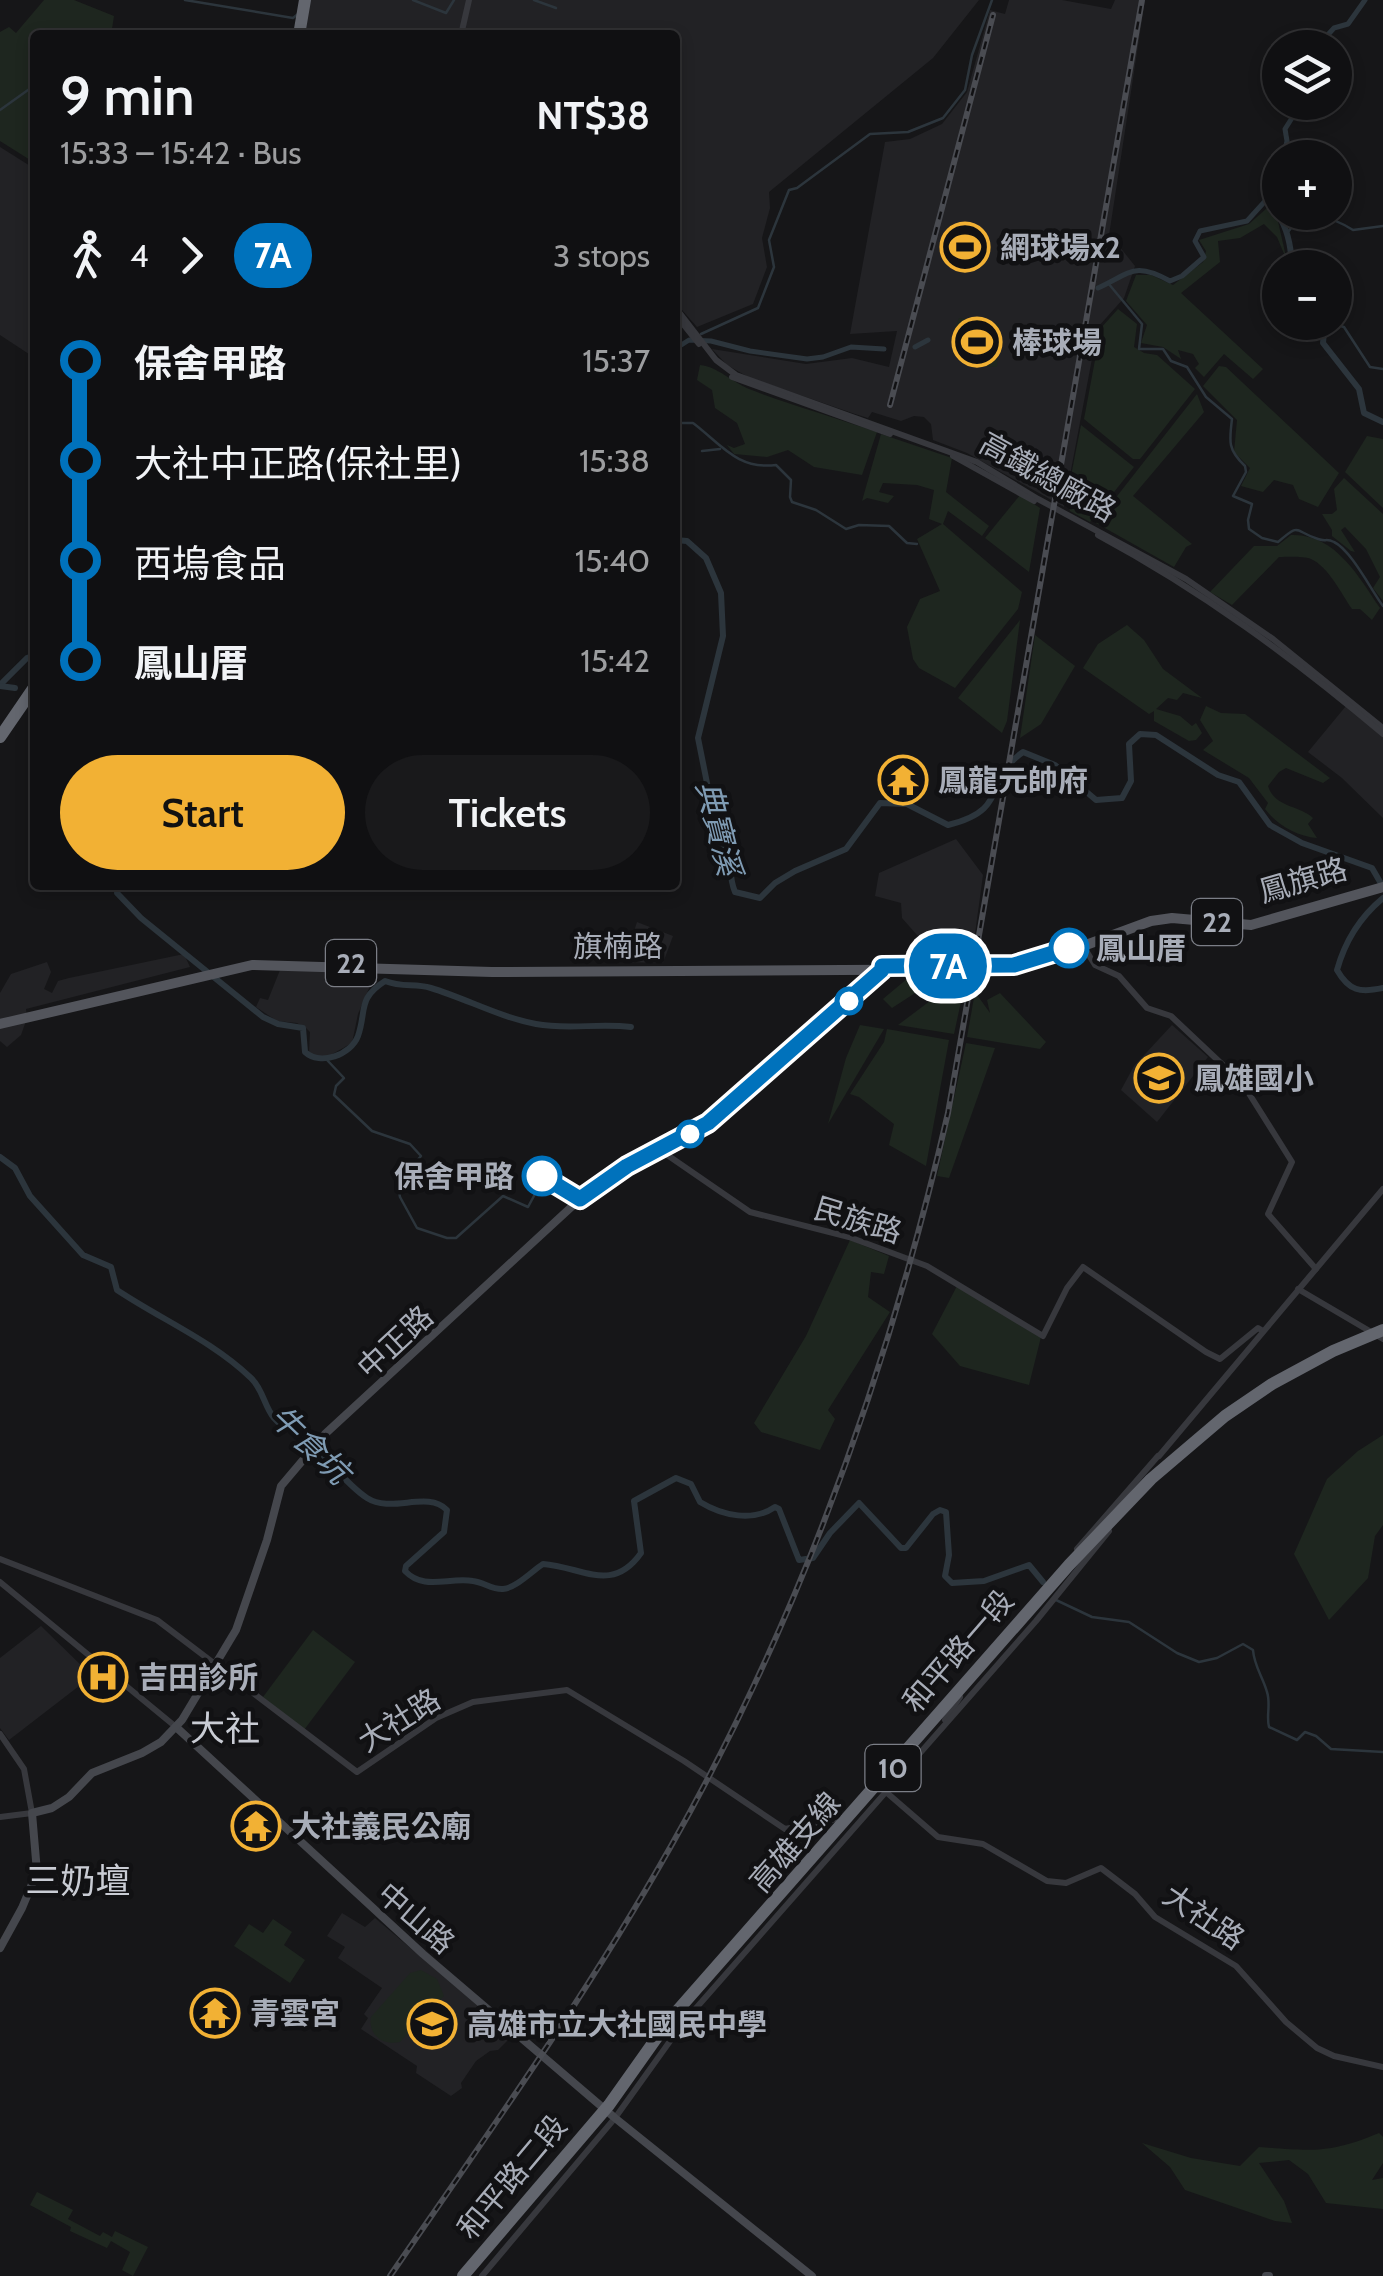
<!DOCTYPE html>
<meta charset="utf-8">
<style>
:root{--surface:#101012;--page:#19191b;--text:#f1f3f6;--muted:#9c9d9f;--line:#303032;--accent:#f2b134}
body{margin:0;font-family:Cabin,"Noto Sans TC",sans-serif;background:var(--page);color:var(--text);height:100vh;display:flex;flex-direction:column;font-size:38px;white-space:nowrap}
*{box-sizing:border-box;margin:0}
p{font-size:32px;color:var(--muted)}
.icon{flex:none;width:55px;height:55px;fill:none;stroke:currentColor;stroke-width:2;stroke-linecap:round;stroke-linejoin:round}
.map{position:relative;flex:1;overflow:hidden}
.side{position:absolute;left:30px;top:30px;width:650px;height:860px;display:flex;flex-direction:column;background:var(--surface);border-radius:10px;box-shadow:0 5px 15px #0003,0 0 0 2px var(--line)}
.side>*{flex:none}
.badge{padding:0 20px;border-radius:32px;font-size:35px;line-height:65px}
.controls{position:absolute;left:1262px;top:30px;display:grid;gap:20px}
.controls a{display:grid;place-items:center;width:90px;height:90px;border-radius:50%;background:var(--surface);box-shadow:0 5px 15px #0003,0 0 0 2px var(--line);font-size:50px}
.map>.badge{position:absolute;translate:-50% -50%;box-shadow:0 0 0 5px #fff}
.legs{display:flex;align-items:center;gap:15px;height:110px;padding:0 30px;font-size:32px}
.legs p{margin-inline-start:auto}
.overview{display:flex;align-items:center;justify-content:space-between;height:170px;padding:0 30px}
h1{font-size:55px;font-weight:600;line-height:75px}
.action{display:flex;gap:20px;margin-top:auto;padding:20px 30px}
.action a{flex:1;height:115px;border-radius:60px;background:var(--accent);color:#111;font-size:40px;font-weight:600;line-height:115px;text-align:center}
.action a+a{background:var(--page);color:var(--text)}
ul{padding:0 30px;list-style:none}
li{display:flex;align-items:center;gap:35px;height:100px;font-size:38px}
li i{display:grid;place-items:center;width:15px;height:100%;margin:0 12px;background:currentColor}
li i::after{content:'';width:25px;height:25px;margin:-12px;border:8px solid;border-radius:50%;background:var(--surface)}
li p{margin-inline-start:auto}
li:first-child i{background:linear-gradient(#0000 50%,currentColor 0)}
li:last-child i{background:linear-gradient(currentColor 50%,#0000 0)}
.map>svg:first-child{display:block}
</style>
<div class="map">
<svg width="1383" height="2276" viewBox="0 0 1383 2276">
<rect width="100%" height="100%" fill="#161618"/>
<g fill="#222225">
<polygon points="310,0 979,0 933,58 769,192 770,208 762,238 767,267 753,304 697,327 675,302 675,35 302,35"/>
<polygon points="1009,0 1062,0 1111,9 1115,0 1145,0 1108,242 1119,246 1135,266 1124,298 1098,327 1064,507 967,453 933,440 931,424 924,417 914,416 901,421 872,412 868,418 855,414 750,378 727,365 712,349 806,364 852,358 889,367 897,331 850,334 885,142 910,139 942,124 967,92 990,10 1005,14"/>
<polygon points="0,147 35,169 35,358 0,335"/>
<polygon points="1346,706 1383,737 1383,818 1342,778 1308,752"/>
<polygon points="956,839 983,875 975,934 962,945 951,935 940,950 917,935 902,918 901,903 875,896 879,873"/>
<polygon points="637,922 673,936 663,963 624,962"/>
<polygon points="184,954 190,967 26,1009 27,1018 21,1035 7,1047 0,1041 0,993 11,974 47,962 51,972 44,989 52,993 58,981 69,978"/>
<polygon points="280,970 376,972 358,1014 352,1043 327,1057 316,1057 309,1053 310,1032 306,1028 297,1023 277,1021 256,1007 260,998 268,1000"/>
<polygon points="1172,1025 1208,1057 1157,1122 1121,1090 1134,1066"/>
<polygon points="41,1626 92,1676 9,1740 0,1728 0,1658"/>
<polygon points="342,1913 365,1927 375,1918 513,2035 498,2050 490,2051 476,2061 461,2083 462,2088 451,2096 416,2073 417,2066 361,2029 368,2018 364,2014 382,1988 338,1958 345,1947 327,1936"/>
</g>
<g fill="#1e261f">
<polygon points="44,0 74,0 114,16 111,35 35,35 35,163 0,141 0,32 9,27 16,33"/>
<polygon points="1267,208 1277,217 1287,261 1277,237 1264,224 1240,238 1218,241 1220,262 1181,293 1263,369 1253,379 1224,354 1204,377 1195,368 1199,364 1193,354 1178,350 1181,359 1163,347 1141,343 1147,325 1126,301 1136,275 1151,275 1173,285 1203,262 1206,251 1199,240 1249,224"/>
<polygon points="1118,309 1137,324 1134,347 1144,353 1157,355 1195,389 1140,459 1133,459 1084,419 1101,328"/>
<path d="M959,318L999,324L997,367C975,367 959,355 953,334Z"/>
<path d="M700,365C718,367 732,382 749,389C790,405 834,417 877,432L862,475L814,467L788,450L767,457L734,454L727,445L734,448L745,444L737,423L715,408L712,390L697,380Z"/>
<polygon points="1219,366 1226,367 1339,473 1318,507 1299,499 1293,485 1274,480 1263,492 1241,486 1250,468 1234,452 1237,420 1203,386"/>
<polygon points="1197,394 1204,412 1133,496 1192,544 1186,547 1174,567 1096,523"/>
<polygon points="1081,425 1134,467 1090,522 1070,511 1066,501"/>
<polygon points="881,434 952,458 946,492 989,526 982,536 948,511 943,524 1022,592 1018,609 955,688 919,668 913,659 907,627 920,599 940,591 917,539 942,524 929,519 934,490 917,485 883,483 879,492 894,496 888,503 867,498 862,501"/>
<polygon points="1367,436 1383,439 1383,508 1345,472"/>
<polygon points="1344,478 1383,514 1383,601 1373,588 1380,577 1366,549 1345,527 1341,530 1355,552 1351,551 1332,536 1332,530 1322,514 1332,514 1337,510 1334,489"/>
<polygon points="1020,495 1040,508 1029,572 985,538"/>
<path d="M1291,535C1335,533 1359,577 1380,608L1372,620L1360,609H1352C1342,595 1329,567 1311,559C1303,556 1288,557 1279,557L1232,605L1210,592L1254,546H1277Z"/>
<polygon points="1020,620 1007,721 1002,733 958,698"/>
<polygon points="1127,625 1144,640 1163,669 1202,698 1183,693 1177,700 1168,698 1156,709 1180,716 1192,726 1196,723 1202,733 1196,740 1189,741 1154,721 1154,711 1149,714 1083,668 1098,644"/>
<polygon points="1035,635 1075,666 1041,724 1020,738"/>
<path d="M1206,706L1221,713L1245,714L1330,778L1323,783L1286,768L1279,772L1268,786C1275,808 1299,805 1313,818L1308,824L1317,838C1297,836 1277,825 1265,809L1268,803L1249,778L1203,750L1213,741L1200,720Z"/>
<polygon points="914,973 967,974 954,1034 898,1025 950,986 943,975 892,1008 883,999"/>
<polygon points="975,992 990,1013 987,1000 1000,993 1046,1042 1040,1049 967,1037"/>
<polygon points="860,1025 884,1029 828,1124 846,1058"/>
<polygon points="887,1029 949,1040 926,1166 889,1145 894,1124 859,1097 850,1094 884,1042"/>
<polygon points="966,1043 995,1048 949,1178 937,1176"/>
<polygon points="850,1240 889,1256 884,1274 871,1272 868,1297 890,1312 828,1410 835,1419 820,1450 761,1432 754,1423 806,1336"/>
<polygon points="957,1286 1041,1337 1029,1385 960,1366 932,1334"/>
<polygon points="1383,1435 1383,1525 1375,1536 1368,1578 1329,1620 1294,1554 1327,1479 1358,1451"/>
<polygon points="313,1630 355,1662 304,1730 263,1697"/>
<polygon points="273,1919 292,1932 284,1945 305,1960 290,1983 234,1946 249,1924 263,1933"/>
<path d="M421,1970L437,1979L444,1996L400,2042C383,2046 368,2035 371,2017L410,1973Z"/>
<path d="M1379,2133L1383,2137V2163L1372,2180L1383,2178V2209L1326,2203L1308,2174L1289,2160L1259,2163L1284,2201L1292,2223L1275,2221L1185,2190L1170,2167L1142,2143L1191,2158L1240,2166L1259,2147C1311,2151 1329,2154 1379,2133Z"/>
<polygon points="37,2192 73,2210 68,2219 100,2236 103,2232 112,2237 115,2231 148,2247 133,2276 122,2270 130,2252 111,2241 107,2248 70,2231 71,2227 30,2205"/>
</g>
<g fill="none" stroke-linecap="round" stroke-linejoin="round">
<g stroke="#2c353c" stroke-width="2.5">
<polyline points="185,0 293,18 298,14"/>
<polyline points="413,0 446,13 454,0"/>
<polyline points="534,0 556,8"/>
<polyline points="0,110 35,85"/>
<path d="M1288,232C1304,209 1331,216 1353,230L1383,226"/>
<path d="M1108,283L1142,324L1139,349H1163L1171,361L1187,367L1206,397L1232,419C1229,442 1228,450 1245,466L1246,472L1233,496L1252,504L1248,520L1249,529L1262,538L1278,542C1301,522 1293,531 1318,539C1326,542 1326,538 1334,542C1351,550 1371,590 1383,606"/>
<polyline points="1333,324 1344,327 1370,367 1383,369"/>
<polyline points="701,334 758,308 774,267 769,240 789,190 797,188 870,134 908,132 943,118 965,90 972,55 992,0"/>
<path d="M675,423H693C721,444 737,470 776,465L791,480L790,497L792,502L816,510L846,529L859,525L889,526L907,543L917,544"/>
<polyline points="702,451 720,449"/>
<polyline points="327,1060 344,1078 336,1086 334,1095 372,1131 410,1144 421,1156 416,1162"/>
<polyline points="406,1175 397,1181 400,1197 417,1228 447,1238 456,1238 503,1196 528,1207 542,1181"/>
<path d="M1056,1600L1092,1617L1129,1622L1177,1653L1199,1662L1217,1658L1243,1644L1253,1650C1254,1666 1263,1677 1267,1692C1271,1704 1266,1716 1269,1727L1297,1740L1305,1732L1316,1736L1331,1749L1383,1752"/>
</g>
<g stroke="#2c353c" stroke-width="5">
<polyline points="1316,48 1334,28 1348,24 1365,0"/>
<polyline points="1283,158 1287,141 1285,129 1292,118 1294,102"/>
<path d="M1098,288C1131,273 1134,261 1170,281L1182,276L1204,257L1195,241L1200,231L1247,221L1267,199L1266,190L1280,175"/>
<polyline points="915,347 928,340"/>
<polyline points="675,349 689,340 711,341 750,351 807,359 823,357 851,347 884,349"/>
</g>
<g stroke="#2c353c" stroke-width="6">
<path d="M1267,199C1285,221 1291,238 1292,268"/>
<polyline points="1334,322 1324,332 1323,343 1359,389 1364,413 1383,422"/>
<path d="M675,540L687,541L706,558L721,593L723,636L698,738L709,793L723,818L721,840C736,860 726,870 735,892L760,898L775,883L795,871L846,849L880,803L907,804L948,825C1011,810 983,780 1023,752L1055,765L1096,800L1122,798L1131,781L1129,744L1140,734L1156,735L1218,775L1239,782L1270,825L1302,843L1372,868L1383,887"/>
<polyline points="0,685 27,658 35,655"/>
<polyline points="0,686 15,688"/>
<path d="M119,885L117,893L141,918L263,1017L278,1024L303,1028L305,1052C320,1066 351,1055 358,1036C367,1010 357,999 385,981C403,988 414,983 431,988C467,999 499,1017 536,1024C567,1030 599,1023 631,1027"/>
<path d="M1383,898C1360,917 1345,941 1337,970C1349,991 1360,993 1383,988"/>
<path d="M0,1157L15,1168L30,1196L83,1255L111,1267L117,1290C162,1320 211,1340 251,1378C263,1389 264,1406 274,1418C282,1428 296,1432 306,1439C327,1456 344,1483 367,1498C392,1514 427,1490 447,1510L444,1532L406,1566L405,1571C424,1591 448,1577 473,1581C483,1582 493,1590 503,1589C516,1588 532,1571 543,1564C583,1567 612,1594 641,1553L634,1501L676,1478L691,1484L700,1502C723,1516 753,1522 775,1507L779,1509L799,1560L813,1558L830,1533L859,1503L901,1548H906L933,1514L940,1510L946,1512L949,1555L945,1576L952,1583L984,1581L1029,1565L1043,1582"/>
</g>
<g stroke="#37383d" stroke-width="6">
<polyline points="461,35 469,0"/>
<polyline points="675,307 716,360 736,375 977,462 1038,499 1186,579 1273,639 1383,728"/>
<polyline points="675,314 699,344"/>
<polyline points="732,377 890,434"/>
<polyline points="953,456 1034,501"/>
<path d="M1098,535C1202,591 1293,658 1383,734"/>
<polyline points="1082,944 1095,965 1119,976 1147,1008 1171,1016 1243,1084 1292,1162 1268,1214 1316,1269"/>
<polyline points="660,1150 750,1212 849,1237 927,1266 1043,1336 1067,1288 1083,1267 1206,1352 1220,1359 1258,1328 1263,1331"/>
<polyline points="1298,1289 1383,1339"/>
<polyline points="1159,1456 1383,1189"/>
<polyline points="1077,1549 1158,1456"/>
<polyline points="0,1559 157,1620 357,1772 436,1718 473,1702 567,1690 684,1761 785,1829 841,1818"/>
<polyline points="0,1582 176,1727"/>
<polyline points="945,1720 960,1697"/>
<polyline points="0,1734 24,1769 32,1813 0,1817"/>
<polyline points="886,1792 938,1837 983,1844 1047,1881 1066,1883 1101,1868 1135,1894 1155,1917 1236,1966 1286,2022 1317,2048 1334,2056 1383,2067"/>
<polyline points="482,2276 615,2118 683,2023 1036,1621 1109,1531"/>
</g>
<g stroke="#45474d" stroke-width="8">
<polyline points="176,1727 423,1954 615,2118 812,2276"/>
<polyline points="0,1948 22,1908 37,1872 32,1813 52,1808 69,1797 92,1773 142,1753 161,1742 182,1720 236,1630 267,1540 281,1486 325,1434 580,1199 635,1161 708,1123 882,971"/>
<polyline points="1266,2276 1269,2276"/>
</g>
<polyline stroke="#53555c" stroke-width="10" points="0,1024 252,965 492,972 1005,969 1029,966 1151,921 1172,918 1251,925 1383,887"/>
<g stroke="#63666e" stroke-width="12">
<polyline points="299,35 305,0"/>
<polyline points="0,737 35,686"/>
</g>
<g stroke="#4a4c52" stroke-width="6">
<g id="rail">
<polyline points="890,405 993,15"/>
<path d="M390,2276C487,2135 587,1995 671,1846C801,1617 889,1369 948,1113L1142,0"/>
</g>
</g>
<use href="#rail" stroke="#111113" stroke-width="2.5" stroke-dasharray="8" stroke-linecap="butt"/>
<polyline stroke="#63666e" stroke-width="12" points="463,2276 609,2105 670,2019 1069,1565 1151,1479 1225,1416 1272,1384 1333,1351 1383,1330"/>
</g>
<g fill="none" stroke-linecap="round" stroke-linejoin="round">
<g stroke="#fff" stroke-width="22">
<polyline id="line-1" points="542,1176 580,1199 627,1166 708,1123 882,970 882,966 1014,965 1069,948"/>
</g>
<use href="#line-1" stroke="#0072bc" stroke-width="15"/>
</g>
<defs>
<g id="stadium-ring" transform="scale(2.5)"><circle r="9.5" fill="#111113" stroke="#f2b134" stroke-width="1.5"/><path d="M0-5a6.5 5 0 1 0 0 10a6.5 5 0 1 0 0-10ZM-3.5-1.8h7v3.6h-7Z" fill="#f2b134"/></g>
<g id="temple-ring" transform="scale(2.5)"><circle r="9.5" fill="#111113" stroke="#f2b134" stroke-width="1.5"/><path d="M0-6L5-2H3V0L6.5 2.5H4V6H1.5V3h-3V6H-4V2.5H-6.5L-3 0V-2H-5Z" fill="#f2b134"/></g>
<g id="school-ring" transform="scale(2.5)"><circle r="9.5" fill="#111113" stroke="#f2b134" stroke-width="1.5"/><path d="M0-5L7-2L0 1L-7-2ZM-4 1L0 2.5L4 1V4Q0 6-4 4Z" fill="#f2b134"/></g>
<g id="hospital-ring" transform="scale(2.5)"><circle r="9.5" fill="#111113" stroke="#f2b134" stroke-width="1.5"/><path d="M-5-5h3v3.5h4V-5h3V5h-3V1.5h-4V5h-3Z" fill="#f2b134"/></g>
</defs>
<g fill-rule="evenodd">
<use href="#stadium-ring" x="965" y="247"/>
<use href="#stadium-ring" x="977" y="342"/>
<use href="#temple-ring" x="903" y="780"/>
<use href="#school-ring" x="1159" y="1078"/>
<use href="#hospital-ring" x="103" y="1677"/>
<use href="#temple-ring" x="256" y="1826"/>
<use href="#temple-ring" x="215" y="2013"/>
<use href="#school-ring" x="432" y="2024"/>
</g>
<g fill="#fff" stroke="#0072bc" stroke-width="5">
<circle cx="1069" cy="948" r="18"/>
<circle cx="849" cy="1001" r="12"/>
<circle cx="690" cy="1134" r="12"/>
<circle cx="542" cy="1176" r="18"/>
</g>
<g text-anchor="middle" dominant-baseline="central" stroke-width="9" stroke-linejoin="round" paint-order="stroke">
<g fill="#111113" stroke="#7b7e86" stroke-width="2.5">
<rect x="1192" y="899" width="50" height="46" rx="8"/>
<rect x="326" y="940" width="50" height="46" rx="8"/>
<rect x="865.5" y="1745" width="55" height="46" rx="8"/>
</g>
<g font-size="28" font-weight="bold" fill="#a8adb8">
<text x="1217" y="922">22</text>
<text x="351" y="963">22</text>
<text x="893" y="1768">10</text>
</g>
<g font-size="30" font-weight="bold" fill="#a8adb8" stroke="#111113" text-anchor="start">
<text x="1000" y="247">網球場x2</text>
<text x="1012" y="342">棒球場</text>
<text x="938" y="780">鳳龍元帥府</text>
<text x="1194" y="1078">鳳雄國小</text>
<text x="138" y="1677">吉田診所</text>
<text x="291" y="1826">大社義民公廟</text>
<text x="250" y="2013">青雲宮</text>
<text x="467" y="2024">高雄市立大社國民中學</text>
</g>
<g font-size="30" fill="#a8adb8" stroke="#111113">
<text transform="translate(1048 477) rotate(29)">高鐵總廠路</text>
<text transform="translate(1303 880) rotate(-16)">鳳旗路</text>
<text x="618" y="946">旗楠路</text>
<text transform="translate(858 1220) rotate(17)">民族路</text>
<text transform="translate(395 1342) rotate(-43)">中正路</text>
<text transform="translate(958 1651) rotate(-49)">和平路一段</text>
<text transform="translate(399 1720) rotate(-32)">大社路</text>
<text transform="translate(795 1842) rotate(-49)">高雄支線</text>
<text transform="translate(1204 1917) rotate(34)">大社路</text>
<text transform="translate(416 1918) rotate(41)">中山路</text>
<text transform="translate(512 2177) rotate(-50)">和平路二段</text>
</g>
<g font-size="30" font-weight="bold" fill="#a8adb8" stroke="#111113" text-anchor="start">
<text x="1096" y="948">鳳山厝</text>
<text x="514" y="1176" text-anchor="end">保舍甲路</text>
</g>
<g font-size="32" font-style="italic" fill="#7f9bb3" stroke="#111113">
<text transform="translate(719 828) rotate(76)">典寶溪</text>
<text transform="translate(310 1444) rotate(44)">牛食坑</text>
</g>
<g font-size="35" fill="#c9ccd4" stroke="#111113">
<text x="225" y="1728">大社</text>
<text x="78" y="1880">三奶壇</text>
</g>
</g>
</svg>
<div class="controls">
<a><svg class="icon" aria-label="layers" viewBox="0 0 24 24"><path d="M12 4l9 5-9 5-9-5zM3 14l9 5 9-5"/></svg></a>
<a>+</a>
<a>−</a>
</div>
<b class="badge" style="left:948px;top:966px;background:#0072bc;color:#fff">7A</b>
<section class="side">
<div class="overview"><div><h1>9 min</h1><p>15:33 – 15:42 · Bus</p></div><b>NT$38</b></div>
<div class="legs"><svg class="icon" aria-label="walk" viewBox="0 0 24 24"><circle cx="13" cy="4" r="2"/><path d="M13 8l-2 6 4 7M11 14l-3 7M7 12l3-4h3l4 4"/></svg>4<svg class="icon" aria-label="forward" viewBox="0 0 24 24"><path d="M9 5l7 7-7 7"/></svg><b class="badge" style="background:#0072bc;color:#fff">7A</b><p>3 stops</p></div>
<ul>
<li><i style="color:#0072bc"></i><b>保舍甲路</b><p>15:37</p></li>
<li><i style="color:#0072bc"></i><span>大社中正路(保社里)</span><p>15:38</p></li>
<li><i style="color:#0072bc"></i><span>西塢食品</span><p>15:40</p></li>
<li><i style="color:#0072bc"></i><b>鳳山厝</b><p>15:42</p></li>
</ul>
<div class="action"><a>Start</a><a>Tickets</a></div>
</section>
</div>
